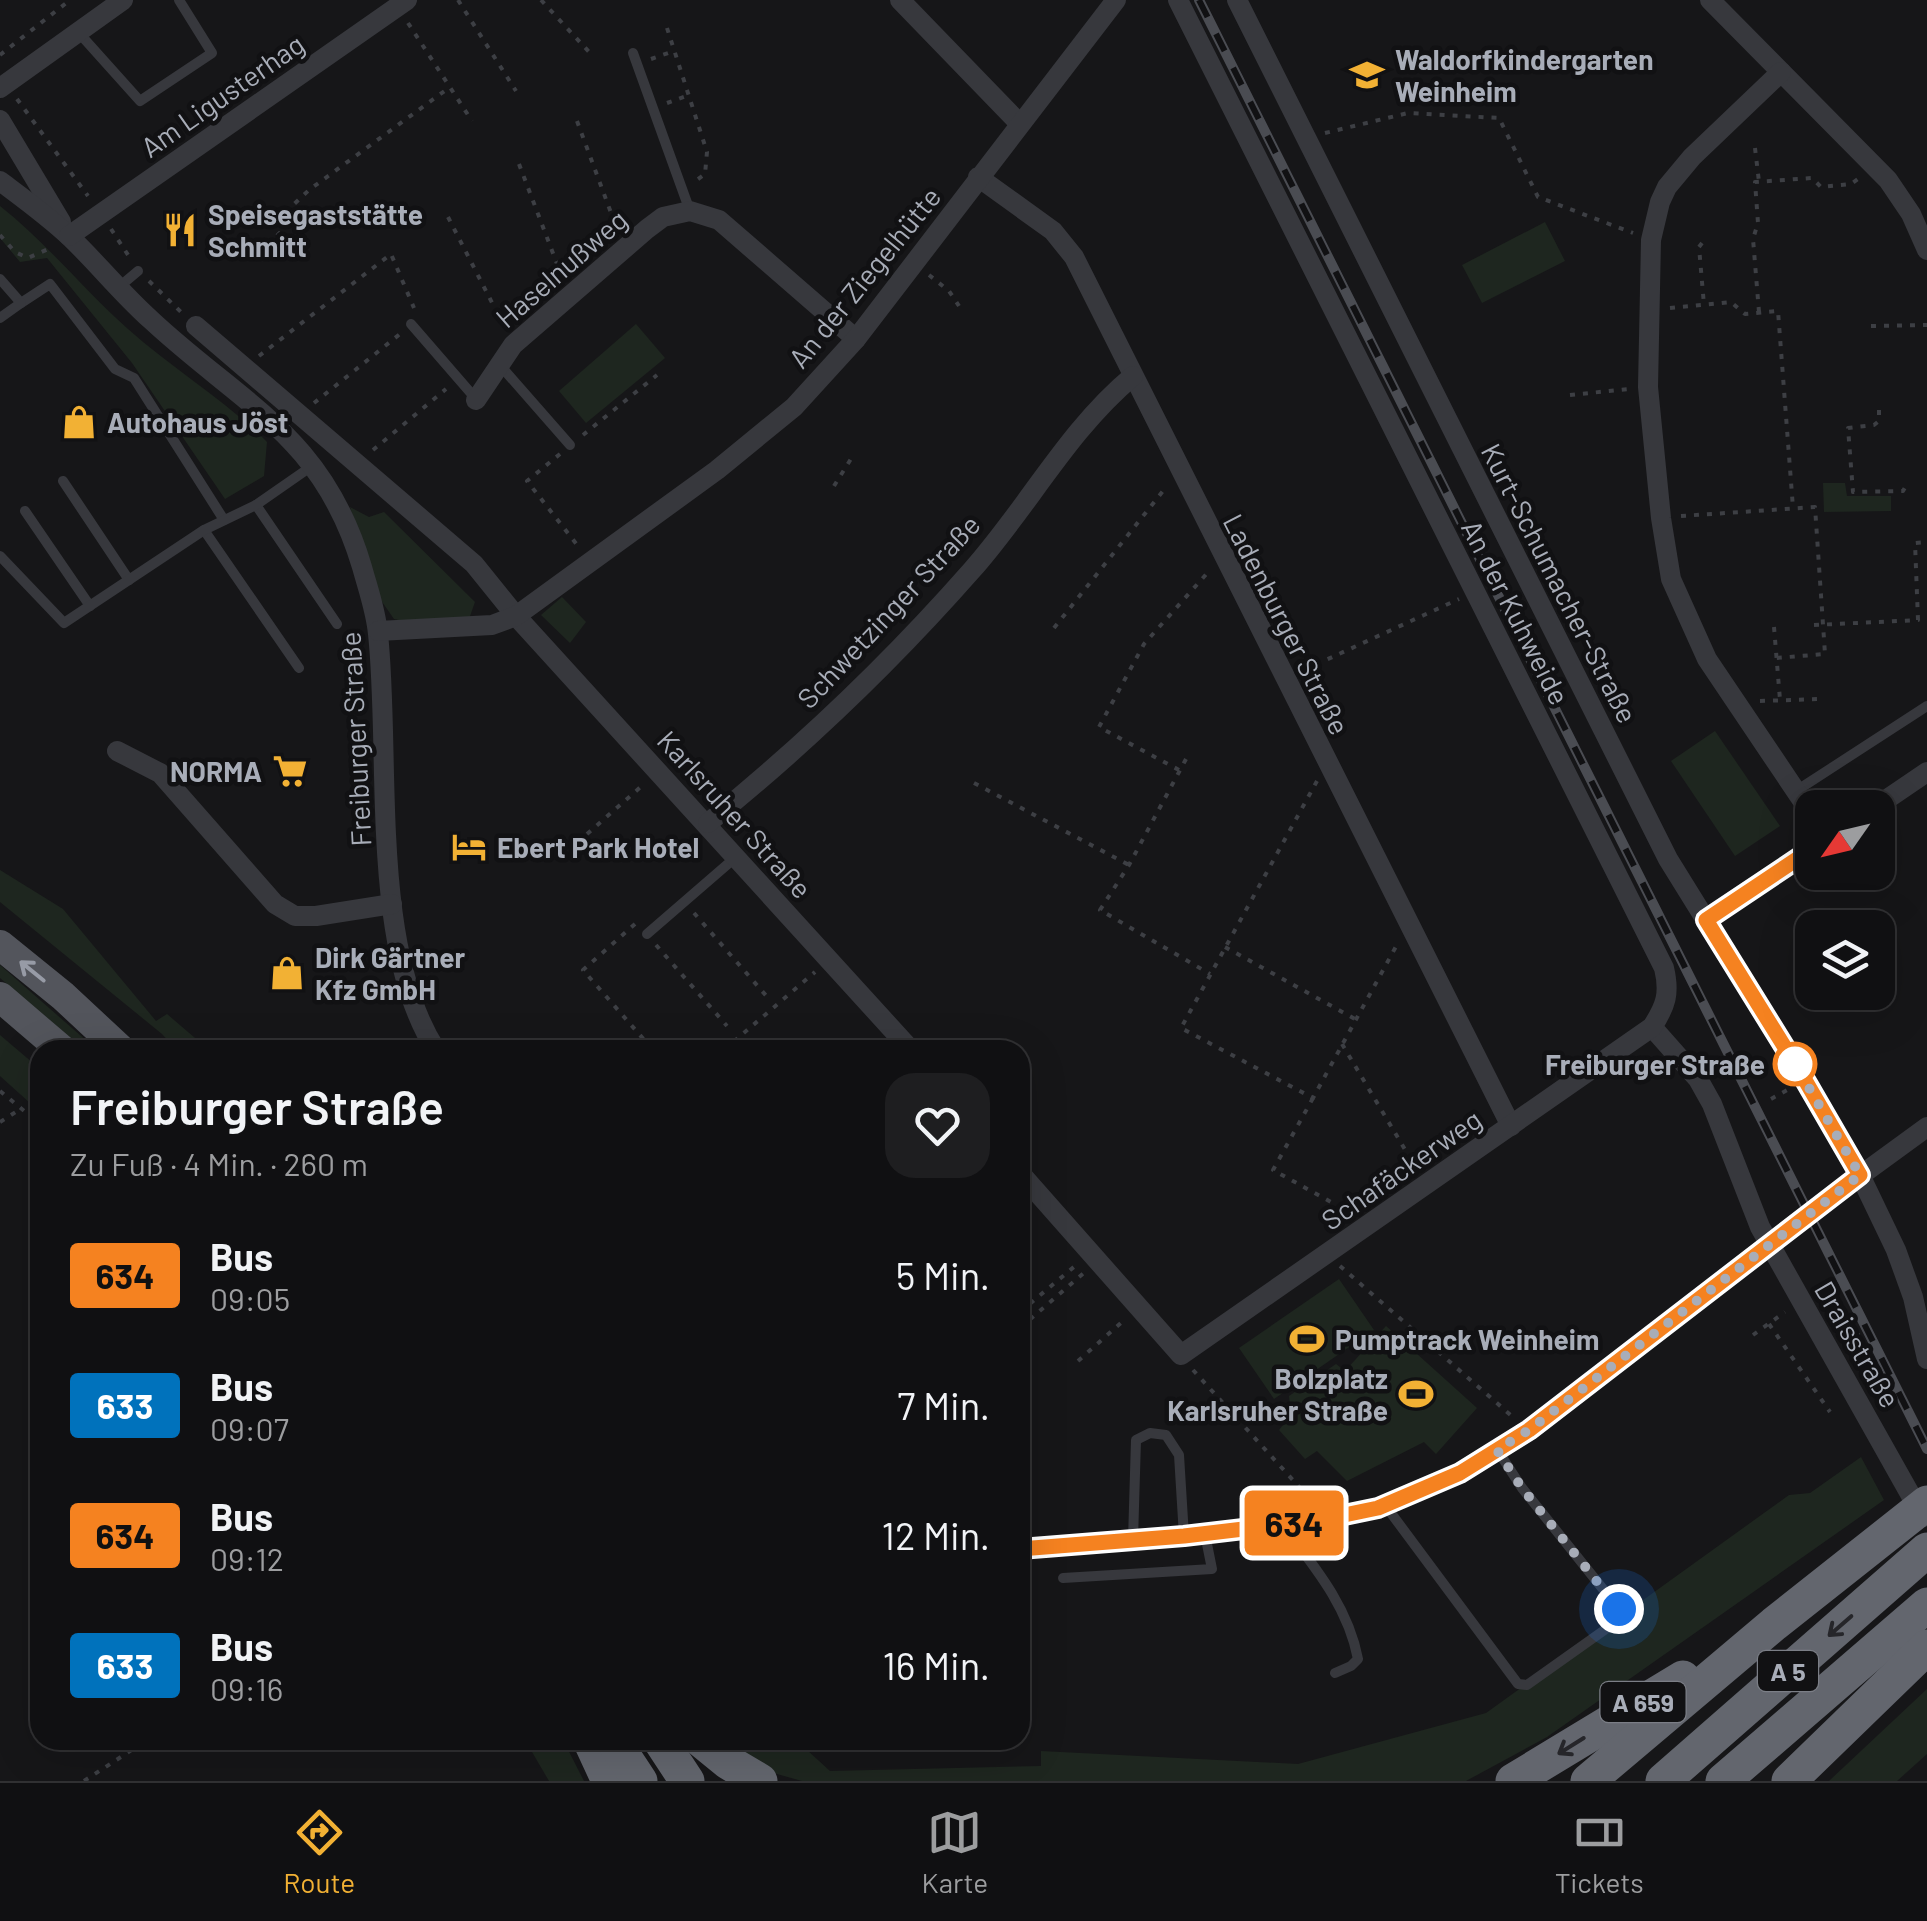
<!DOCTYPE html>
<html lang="de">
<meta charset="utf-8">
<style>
:root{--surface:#101012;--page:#1e1e20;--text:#f1f3f6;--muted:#9c9d9f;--line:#303032;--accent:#f2b134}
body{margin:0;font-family:Barlow,sans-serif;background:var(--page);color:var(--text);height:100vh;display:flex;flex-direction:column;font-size:38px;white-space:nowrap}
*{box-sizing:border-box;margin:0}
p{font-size:32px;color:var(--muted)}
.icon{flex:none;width:55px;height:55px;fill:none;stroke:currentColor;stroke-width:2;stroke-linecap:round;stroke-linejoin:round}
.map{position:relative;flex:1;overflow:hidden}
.side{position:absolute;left:30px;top:1040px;width:1000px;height:710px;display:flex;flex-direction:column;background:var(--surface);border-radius:30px;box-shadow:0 10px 40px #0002,0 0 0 2px var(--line)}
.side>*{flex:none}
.badge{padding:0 20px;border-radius:8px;font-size:35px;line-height:65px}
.needle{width:65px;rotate:236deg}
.buttons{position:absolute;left:1795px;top:790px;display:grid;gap:20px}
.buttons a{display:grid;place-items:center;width:100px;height:100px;border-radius:20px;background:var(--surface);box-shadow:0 10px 40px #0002,0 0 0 2px var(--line);font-size:50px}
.you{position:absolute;width:50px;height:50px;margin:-25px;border:8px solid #fff;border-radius:50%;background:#1a73e8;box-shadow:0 0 0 15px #1a73e833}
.map>.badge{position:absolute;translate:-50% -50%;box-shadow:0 0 0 5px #fff}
.round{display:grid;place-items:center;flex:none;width:105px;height:105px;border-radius:30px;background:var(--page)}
.overview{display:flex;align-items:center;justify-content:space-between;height:170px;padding:0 40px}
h1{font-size:48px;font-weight:600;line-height:75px}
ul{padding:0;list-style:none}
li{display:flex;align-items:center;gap:30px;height:130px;padding:0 40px}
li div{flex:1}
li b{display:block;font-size:38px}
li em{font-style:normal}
li .badge{min-width:110px;font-weight:700;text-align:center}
.tabs{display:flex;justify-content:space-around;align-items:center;height:140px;border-top:2px solid var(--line);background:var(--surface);font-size:28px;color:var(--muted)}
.tabs a{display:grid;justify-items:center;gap:5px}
.tabs .active{color:var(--accent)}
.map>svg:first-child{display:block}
</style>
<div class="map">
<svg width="1927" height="1781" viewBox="0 0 1927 1781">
<rect width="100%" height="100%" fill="#161618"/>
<g fill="#1e261f">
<path d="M0,206C47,243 84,290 128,329C173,369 225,400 267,442L264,476L225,499L132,363L47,258L20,262L0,238Z"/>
<polygon points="1545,222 1565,261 1482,303 1462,265"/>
<polygon points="636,324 665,358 586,423 559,391"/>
<polygon points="1823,483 1845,483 1847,496 1891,496 1891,511 1824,512"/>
<polygon points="350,507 369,517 384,512 475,602 469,619 418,624 394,619 378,596"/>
<polygon points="562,597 586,622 570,643 541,615"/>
<polygon points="1715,731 1780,826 1735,856 1671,761"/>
<polygon points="0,870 63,909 156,1021 167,1014 209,1050 177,1050 162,1034 0,902"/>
<polygon points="0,965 97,1050 85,1050 0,978"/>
<polygon points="0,1035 40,1069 40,1112 0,1076"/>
<polygon points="1339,1279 1374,1330 1274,1399 1239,1348"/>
<polygon points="1386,1326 1477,1408 1436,1454 1424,1442 1347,1481 1317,1451 1305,1459 1279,1430 1291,1415 1289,1396 1336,1364 1345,1371"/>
<polygon points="1861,1457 1884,1500 1547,1737 1466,1781 802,1781 777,1774 719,1740 796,1740 830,1771 1041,1766 1041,1751 1298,1764 1486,1713 1789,1495 1810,1493"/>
<polygon points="1927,1689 1927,1754 1897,1781 1829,1781"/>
<polygon points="525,1740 563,1740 584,1781 549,1781"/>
</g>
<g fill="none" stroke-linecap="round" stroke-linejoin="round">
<g stroke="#3d3f44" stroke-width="4" stroke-dasharray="5 8" stroke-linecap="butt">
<polyline points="458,0 516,91"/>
<polyline points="541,0 590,53"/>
<polyline points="408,23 472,121"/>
<polyline points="667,28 707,152 705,174 694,182"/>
<polyline points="0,55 70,0"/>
<polyline points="651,59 674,51"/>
<polyline points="17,99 88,196"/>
<polyline points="667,103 686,96"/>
<polyline points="577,121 617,229"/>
<polyline points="1325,133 1408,113 1499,118 1538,197 1633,233"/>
<polyline points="1755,148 1759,182"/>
<polyline points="519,164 562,277"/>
<polyline points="448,217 505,328"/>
<polyline points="111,229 130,258"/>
<polyline points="0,235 15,252 28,258 53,247"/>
<polyline points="1702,243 1699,247 1704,305"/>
<polyline points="268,245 292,220 293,205 309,190 450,87"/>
<polyline points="929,275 949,291 959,306"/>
<polyline points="149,281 182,313"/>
<polyline points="1670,308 1731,302 1745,314 1778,311 1793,508"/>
<polyline points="1759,312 1753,239 1758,223 1755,182 1812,178 1821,187 1851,184 1858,179"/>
<polyline points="1871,326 1927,325"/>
<polyline points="259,356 391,254 414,308"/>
<polyline points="1570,395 1629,389"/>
<polyline points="314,403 400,334"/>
<polyline points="1879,410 1879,421 1874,425 1848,428 1853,492 1903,491 1907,484"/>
<polyline points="583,435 657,375"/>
<polyline points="373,450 446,389"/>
<polyline points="560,454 527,481 578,546"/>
<polyline points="834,486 854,454"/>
<polyline points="1681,516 1815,507 1825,654 1776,658"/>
<polyline points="1814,625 1918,620 1915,543 1927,542"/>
<polyline points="1774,627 1780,700"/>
<polyline points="1054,628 1167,486"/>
<polyline points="1304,670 1459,599"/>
<polyline points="1760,701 1820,699"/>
<polyline points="1186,759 1129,865 1100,910 1210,974"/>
<polyline points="1179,770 1099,727 1144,644 1210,570"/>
<polyline points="1317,781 1181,1028 1313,1098 1399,941"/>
<polyline points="974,783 1129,865"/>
<polyline points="587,834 644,784"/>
<polyline points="694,913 769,999"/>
<polyline points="635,924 583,970 653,1050"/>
<polyline points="656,945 727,1026"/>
<polyline points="1225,947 1355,1019"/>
<polyline points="1342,1044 1416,1168"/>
<polyline points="724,1050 815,972"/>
<polyline points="0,1091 40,1124"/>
<polyline points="1313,1098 1273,1170 1351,1213"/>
<polyline points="1771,1099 1789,1089"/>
<polyline points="0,1122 22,1108"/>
<polyline points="1340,1266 1514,1418"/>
<polyline points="1020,1312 1075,1266"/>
<polyline points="1769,1324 1830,1412"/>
<polyline points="1020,1328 1085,1272"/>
<polyline points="1753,1335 1785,1312"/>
<polyline points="1845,1339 1860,1335"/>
<polyline points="1078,1361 1123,1321"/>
<polyline points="1193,1370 1311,1500"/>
<polyline points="84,1781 147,1740"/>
</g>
<g stroke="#37383d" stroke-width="10">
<polyline points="79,33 140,101 212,53 179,0"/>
<polyline points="633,53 690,211"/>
<polyline points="0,279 21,303 50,284 115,369 134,378 224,520"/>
<polyline points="119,287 138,271"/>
<polyline points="0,318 21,303"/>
<polyline points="411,324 476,399"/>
<polyline points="499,364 570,445"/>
<polyline points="63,481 129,580"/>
<polyline points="256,505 337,624"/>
<polyline points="25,511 90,606"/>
<polyline points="204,530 299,668"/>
<polyline points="0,556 64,623 204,530 256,505 312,466"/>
<polyline points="1796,791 1927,706"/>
<polyline points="647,934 736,857"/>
<polyline points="1385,1505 1518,1684 1527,1685 1620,1619 1619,1609 1522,1488 1498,1451"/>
<path d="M1282,1524C1314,1566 1348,1606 1358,1659L1351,1666L1335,1673"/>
<polyline points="1133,1540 1136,1440 1150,1433 1166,1435 1179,1455 1184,1536"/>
<polyline points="1063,1578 1212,1569 1205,1534"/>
<polyline points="1020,1589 1022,1589"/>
</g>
<g stroke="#37383d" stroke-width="20">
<polyline points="900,0 1020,124"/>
<polyline points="1237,0 1668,859 1805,1080 1860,1175 1896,1250 1913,1297 1927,1359"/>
<polyline points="1710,0 1888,180 1911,214 1927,250"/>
<polyline points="1781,72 1692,157 1667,187 1660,202 1651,240 1648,387 1661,518 1671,579 1707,659 1812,815"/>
<polyline points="0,88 123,0"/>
<polyline points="0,120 61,222"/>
<polyline points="978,177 1053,231 1074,257 1511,1126"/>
<path d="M0,181C24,199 49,217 71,238C98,264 122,294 150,319C242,405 323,435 362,567C368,589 376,611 378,634C391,754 369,947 436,1050"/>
<polyline points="69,236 407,0"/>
<polyline points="196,326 474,564 516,616 911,1050"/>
<polyline points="476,400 513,345 647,229 663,217 690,211 719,220 856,339"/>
<polyline points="378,631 492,625 516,616 717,470 794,407 856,339 1116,0"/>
<polyline points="117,751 160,773 275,904 295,916 316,916 392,904"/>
<polyline points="1874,808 1927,772"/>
<path d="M708,823C802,747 892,661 972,570C1028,507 1068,430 1133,376"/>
<polyline points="1705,919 1812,849"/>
<polyline points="1652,1027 1698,1079 1712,1104 1760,1227 1923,1517"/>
<path d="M1020,1173L1181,1355L1652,1027C1666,1006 1670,993 1664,968L1178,0"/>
<polyline points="1020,1549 1184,1536 1320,1519 1377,1508 1459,1473 1529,1431 1809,1213 1927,1127"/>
</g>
<g stroke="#53555c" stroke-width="30">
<polyline points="0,945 63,996 121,1050"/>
<polyline points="0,997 62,1050"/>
</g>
<g stroke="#63666e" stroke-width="35">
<polyline points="590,1740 609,1781"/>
<polyline points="613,1740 640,1781"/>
<polyline points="660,1740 687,1781"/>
<polyline points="701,1740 728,1762 760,1781"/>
<polyline points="1513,1781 1683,1678"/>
<polyline points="1588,1781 1774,1624 1927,1503"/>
<polyline points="1663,1781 1927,1550"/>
<polyline points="1723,1781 1927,1605"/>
<polyline points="1789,1781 1927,1647"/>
</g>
<g stroke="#4a4c52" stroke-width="10">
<polyline id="rail" points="1199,0 1927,1449"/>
</g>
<use href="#rail" stroke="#111113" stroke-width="6" stroke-dasharray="19" stroke-linecap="butt"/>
</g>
<defs><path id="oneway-shaft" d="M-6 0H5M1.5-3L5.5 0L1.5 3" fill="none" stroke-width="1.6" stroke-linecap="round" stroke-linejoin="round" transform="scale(2.5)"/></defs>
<use stroke="#979ba6" href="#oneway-shaft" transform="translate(32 971) rotate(-141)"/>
<g stroke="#26262a">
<use href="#oneway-shaft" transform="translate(1840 1626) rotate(139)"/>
<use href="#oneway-shaft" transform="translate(1571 1746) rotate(148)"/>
</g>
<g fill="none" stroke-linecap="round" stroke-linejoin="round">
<g stroke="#fff" stroke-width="22">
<polyline id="line" points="1020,1549 1184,1536 1320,1520 1378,1508 1460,1473 1529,1430 1860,1175 1805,1080 1706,920 1812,849"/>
</g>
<use href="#line" stroke="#f58220" stroke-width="15"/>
<polyline stroke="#a8adb8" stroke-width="10" stroke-dasharray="0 18" points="1619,1609 1522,1488 1497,1450 1529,1430 1860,1175 1795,1064"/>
</g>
<defs>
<g id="school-bare" transform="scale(2.7)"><path d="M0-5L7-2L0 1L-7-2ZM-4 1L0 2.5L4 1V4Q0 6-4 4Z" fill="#f2b134" stroke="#111113" stroke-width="2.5" paint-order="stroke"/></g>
<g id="restaurant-bare" transform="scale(2.7)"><path d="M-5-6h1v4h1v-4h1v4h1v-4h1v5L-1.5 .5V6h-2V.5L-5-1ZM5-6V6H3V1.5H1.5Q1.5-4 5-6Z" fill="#f2b134" stroke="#111113" stroke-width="2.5" paint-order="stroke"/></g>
<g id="shop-bare" transform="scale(2.7)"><path d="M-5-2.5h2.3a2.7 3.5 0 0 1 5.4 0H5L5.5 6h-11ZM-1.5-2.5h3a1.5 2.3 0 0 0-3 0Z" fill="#f2b134" stroke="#111113" stroke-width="2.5" paint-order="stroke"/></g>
<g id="supermarket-bare" transform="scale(2.7)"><path d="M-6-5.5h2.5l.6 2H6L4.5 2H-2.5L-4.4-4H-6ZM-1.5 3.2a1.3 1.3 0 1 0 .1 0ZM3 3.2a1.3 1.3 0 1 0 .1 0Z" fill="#f2b134" stroke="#111113" stroke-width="2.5" paint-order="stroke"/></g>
<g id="hotel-bare" transform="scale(2.7)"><path d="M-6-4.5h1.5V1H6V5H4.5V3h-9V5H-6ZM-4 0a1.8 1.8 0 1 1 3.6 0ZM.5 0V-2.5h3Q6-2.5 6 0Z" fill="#f2b134" stroke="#111113" stroke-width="2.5" paint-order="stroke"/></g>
<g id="stadium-bare" transform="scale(2.7)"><path d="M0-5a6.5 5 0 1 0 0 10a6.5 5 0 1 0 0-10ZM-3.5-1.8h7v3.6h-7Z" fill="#f2b134" stroke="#111113" stroke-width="2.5" paint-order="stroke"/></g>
</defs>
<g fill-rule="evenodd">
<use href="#school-bare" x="1367" y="75"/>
<use href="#restaurant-bare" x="180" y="230"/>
<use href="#shop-bare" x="79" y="422"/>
<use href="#supermarket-bare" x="290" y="771"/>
<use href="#hotel-bare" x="469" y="847"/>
<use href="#shop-bare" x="287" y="973"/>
<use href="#stadium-bare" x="1307" y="1339"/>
<use href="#stadium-bare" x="1416" y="1394"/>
</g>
<circle fill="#fff" stroke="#f58220" stroke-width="5" cx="1795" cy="1064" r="20"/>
<g text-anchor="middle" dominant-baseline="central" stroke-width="9" stroke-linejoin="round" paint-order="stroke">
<g fill="#111113" stroke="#7b7e86" stroke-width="2.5">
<rect x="1758" y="1651" width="60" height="40" rx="8"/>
<rect x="1600.5" y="1682" width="85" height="40" rx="8"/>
</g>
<g font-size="25" font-weight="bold" fill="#a8adb8">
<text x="1788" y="1671">A 5</text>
<text x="1643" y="1702">A 659</text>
</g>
<g font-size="28" font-weight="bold" fill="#a8adb8" stroke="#111113" text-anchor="start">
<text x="1395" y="59">Waldorfkindergarten<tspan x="1395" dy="32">Weinheim</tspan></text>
<text x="208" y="214">Speisegaststätte<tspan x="208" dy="32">Schmitt</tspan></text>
<text x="107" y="422">Autohaus Jöst</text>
<text x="262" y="771" text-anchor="end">NORMA</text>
<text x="497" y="847">Ebert Park Hotel</text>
<text x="315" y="957">Dirk Gärtner<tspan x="315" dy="32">Kfz GmbH</tspan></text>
<text x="1335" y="1339">Pumptrack Weinheim</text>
<text x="1388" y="1378" text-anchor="end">Bolzplatz<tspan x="1388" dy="32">Karlsruher Straße</tspan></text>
</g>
<g font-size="28" fill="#a8adb8" stroke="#111113">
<text transform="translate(222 95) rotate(-35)">Am Ligusterhag</text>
<text transform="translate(561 268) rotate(-41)">Haselnußweg</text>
<text transform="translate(864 277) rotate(-51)">An der Ziegelhütte</text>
<text transform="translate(1560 583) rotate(63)">Kurt-Schumacher-Straße</text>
<text transform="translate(888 611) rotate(-47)">Schwetzinger Straße</text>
<text transform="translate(1516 612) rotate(63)">An der Kuhweide</text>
<text transform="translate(1287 624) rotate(63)">Ladenburger Straße</text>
<text transform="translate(355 739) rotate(-93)">Freiburger Straße</text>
<text transform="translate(735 814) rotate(48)">Karlsruher Straße</text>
<text transform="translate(1401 1169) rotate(-35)">Schafäckerweg</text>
<text transform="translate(1858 1344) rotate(60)">Draisstraße</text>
</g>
<g font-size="28" font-weight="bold" fill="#a8adb8" stroke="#111113" text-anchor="end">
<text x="1765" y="1064">Freiburger Straße</text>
</g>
</g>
</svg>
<div class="buttons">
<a><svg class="needle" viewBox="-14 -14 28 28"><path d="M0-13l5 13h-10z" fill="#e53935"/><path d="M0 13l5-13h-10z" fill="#9c9d9f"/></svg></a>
<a><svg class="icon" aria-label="layers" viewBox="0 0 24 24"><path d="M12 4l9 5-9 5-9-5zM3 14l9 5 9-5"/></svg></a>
</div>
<div class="you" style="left:1619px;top:1609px"></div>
<b class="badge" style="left:1294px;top:1523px;background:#f58220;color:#111">634</b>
<section class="side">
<div class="overview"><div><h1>Freiburger Straße</h1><p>Zu Fuß · 4 Min. · 260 m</p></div><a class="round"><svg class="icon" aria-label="heart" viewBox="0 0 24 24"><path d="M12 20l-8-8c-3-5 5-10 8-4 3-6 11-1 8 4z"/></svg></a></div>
<ul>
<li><span class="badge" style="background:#f58220;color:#111">634</span><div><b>Bus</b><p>09:05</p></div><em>5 Min.</em></li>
<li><span class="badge" style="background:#0072bc;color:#fff">633</span><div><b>Bus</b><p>09:07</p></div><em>7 Min.</em></li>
<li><span class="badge" style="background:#f58220;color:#111">634</span><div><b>Bus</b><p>09:12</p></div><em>12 Min.</em></li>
<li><span class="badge" style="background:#0072bc;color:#fff">633</span><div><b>Bus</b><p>09:16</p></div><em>16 Min.</em></li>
</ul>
</section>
</div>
<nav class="tabs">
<a class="active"><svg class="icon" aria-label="directions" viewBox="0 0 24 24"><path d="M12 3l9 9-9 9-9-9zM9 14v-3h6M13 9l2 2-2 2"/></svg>Route</a>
<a><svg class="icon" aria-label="map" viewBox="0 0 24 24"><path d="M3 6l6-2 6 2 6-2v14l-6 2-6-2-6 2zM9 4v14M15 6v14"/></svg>Karte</a>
<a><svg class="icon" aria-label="tickets" viewBox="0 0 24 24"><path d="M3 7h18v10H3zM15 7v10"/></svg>Tickets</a>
</nav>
